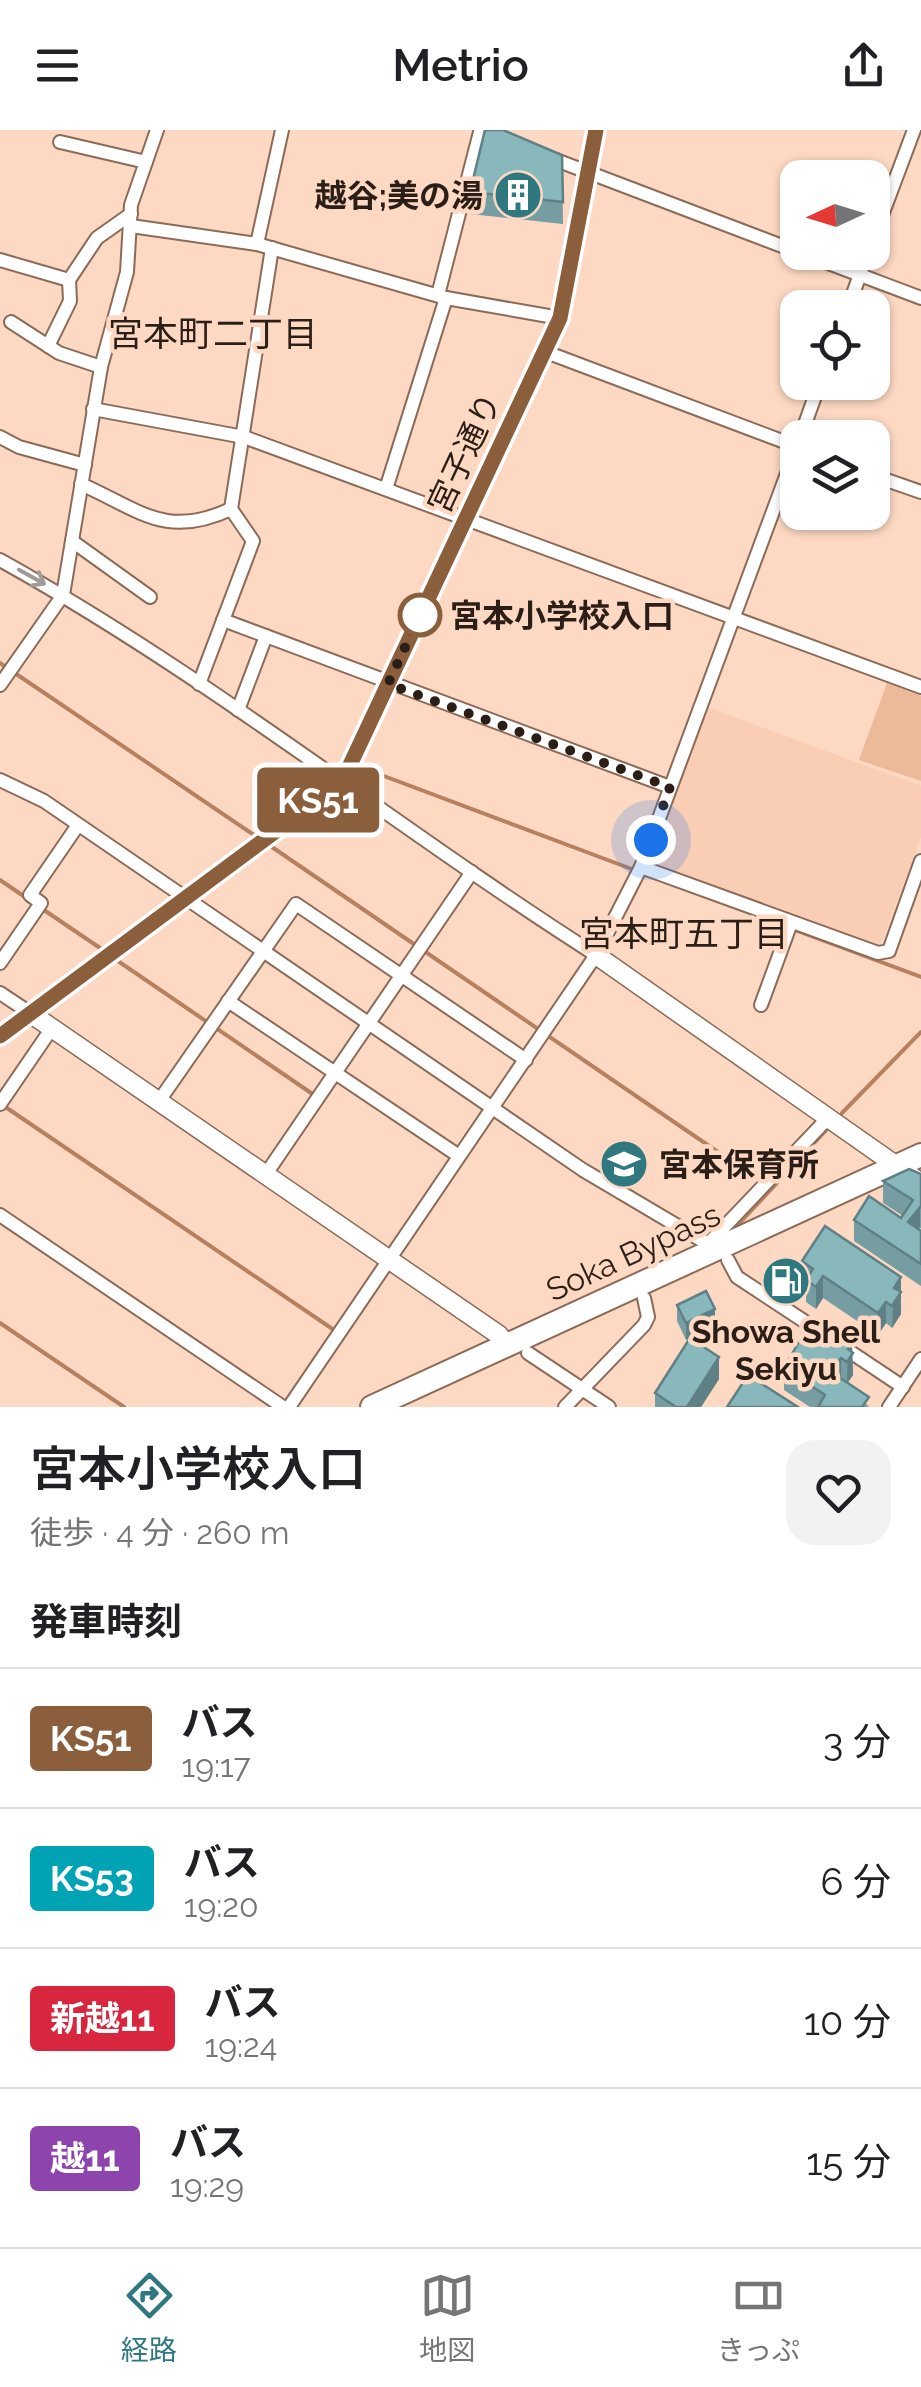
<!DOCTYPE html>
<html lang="ja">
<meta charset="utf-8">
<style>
:root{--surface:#fff;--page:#f2f2f2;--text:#202124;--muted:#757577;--line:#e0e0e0;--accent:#307880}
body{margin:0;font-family:Raleway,"Noto Sans JP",sans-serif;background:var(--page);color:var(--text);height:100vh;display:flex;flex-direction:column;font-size:38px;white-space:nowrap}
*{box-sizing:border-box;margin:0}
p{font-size:32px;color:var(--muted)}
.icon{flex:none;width:55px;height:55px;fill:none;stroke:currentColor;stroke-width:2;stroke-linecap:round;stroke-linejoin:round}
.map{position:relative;height:1277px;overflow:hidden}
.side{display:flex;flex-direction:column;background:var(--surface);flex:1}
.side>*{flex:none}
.badge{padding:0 20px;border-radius:8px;font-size:35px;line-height:65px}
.needle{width:65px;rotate:266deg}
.buttons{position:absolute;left:780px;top:30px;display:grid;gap:20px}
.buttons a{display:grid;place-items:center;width:110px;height:110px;border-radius:20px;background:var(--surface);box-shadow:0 2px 8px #0004;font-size:50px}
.you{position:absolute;width:50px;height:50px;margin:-25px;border:8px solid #fff;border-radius:50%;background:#1a73e8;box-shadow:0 0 0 15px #1a73e833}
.map>.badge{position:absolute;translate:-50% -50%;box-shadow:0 0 0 5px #fff}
h2{padding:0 30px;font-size:38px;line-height:90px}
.round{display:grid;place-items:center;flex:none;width:105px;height:105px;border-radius:30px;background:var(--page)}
.head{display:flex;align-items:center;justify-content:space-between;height:170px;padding:0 30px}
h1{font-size:48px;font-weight:600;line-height:75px}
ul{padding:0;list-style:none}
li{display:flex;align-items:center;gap:30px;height:140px;padding:0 30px;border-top:2px solid var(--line)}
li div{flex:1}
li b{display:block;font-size:38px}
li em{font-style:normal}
li .badge{min-width:110px;font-weight:700;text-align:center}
header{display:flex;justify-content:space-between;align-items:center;height:130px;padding:0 30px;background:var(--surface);font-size:45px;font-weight:600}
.tab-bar{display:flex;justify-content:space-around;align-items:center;height:140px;border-top:2px solid var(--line);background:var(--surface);font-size:28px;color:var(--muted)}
.tab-bar a{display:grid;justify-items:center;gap:5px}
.tab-bar .selected{color:var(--accent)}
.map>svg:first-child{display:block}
</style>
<header><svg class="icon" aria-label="menu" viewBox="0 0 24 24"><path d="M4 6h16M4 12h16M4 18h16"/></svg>Metrio<svg class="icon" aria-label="share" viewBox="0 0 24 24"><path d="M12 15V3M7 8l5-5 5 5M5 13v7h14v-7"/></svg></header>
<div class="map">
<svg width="921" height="1277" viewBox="0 0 921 1277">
<rect width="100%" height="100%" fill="#fdd9c3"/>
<polygon fill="#f9ceb4" points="707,577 921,656 921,707 881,813 876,816 651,734"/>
<polygon fill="#ecb999" points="887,553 921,566 921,651 859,630"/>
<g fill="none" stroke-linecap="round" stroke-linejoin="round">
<g stroke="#b7815f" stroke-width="4">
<polyline points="0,533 257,707"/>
<polyline points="360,637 637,741"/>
<polyline points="269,715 737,1035"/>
<polyline points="0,750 25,767"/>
<polyline points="41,778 103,820"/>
<polyline points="768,790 921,847"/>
<polyline points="115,829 314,965"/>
<polyline points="4,976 334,1200"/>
<polyline points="842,983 921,902"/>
<polyline points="735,1098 830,996"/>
<polyline points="0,1193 124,1277"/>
</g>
<g stroke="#8b6b58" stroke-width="16">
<g id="street">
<polyline points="60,12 146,32"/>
<polyline points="548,27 798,122"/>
<polyline points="131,96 257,114 446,168 560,188"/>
<polyline points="872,112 914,0"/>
<polyline points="257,114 282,0"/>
<polyline points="799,122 921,168"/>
<polyline points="0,130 69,150 97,108 131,84"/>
<polyline points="438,165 480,2"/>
<polyline points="848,178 868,122"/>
<polyline points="11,192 59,223 101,237"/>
<polyline points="48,216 70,171 69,150"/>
<polyline points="546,222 798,317"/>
<polyline points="93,279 244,307 921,557"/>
<polyline points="0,307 19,317 85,335"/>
<polyline points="800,308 820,252"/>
<polyline points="872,345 921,362"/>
<path d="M81,354C141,381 166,409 231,379"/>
<polyline points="386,359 446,168"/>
<polyline points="72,411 150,467"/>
<path d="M0,430C209,546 395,697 596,825"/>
<polyline points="223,490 670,657"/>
<polyline points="199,554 253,411 231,379 272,118"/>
<polyline points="0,555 63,465 101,237 127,142 131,75 157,0"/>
<polyline points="238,580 266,506"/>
<polyline points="0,650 44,671 583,1040 708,1114 829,987"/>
<polyline points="641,737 878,823 889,821 921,731"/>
<polyline points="0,833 41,773 30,765 78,695"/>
<polyline points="0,863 30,883"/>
<polyline points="228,871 459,1026"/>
<polyline points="761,875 791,793"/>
<polyline points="159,971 296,774 526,930"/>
<polyline points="0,974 52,898"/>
<polyline points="266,1044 472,742"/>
<polyline points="0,1085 283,1277"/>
<polyline points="728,1130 737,1147 819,1201"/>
<polyline points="840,1215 903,1257"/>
<polyline points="528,1223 609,1277"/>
<polyline points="289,1277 596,825 641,737 798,314"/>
<polyline points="565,1277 644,1195 648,1187 644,1168"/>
<polyline points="889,1277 921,1229"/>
</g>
</g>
<g stroke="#8b6b58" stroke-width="21">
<g id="secondary">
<polyline points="596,825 921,1053"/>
<polyline points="30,883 499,1205 507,1216"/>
<polyline points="0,906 342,652 560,188 596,0"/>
</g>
</g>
<g stroke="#8b6b58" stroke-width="26">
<polyline id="highway" points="372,1277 921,1025"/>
</g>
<use href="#street" stroke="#fff" stroke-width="12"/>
<use href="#secondary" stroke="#fff" stroke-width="18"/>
<use href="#highway" stroke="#fff" stroke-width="22"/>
</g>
<g fill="#759da2">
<polygon points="562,25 563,94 470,84 470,62"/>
<polygon points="921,1044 921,1098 919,1099 921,1101 921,1156 854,1111 854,1090 901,1088 903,1086 883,1073 883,1051"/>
<polygon points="802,1131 901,1147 901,1184 892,1198 886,1193 878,1205 823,1168 816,1179 806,1172 806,1155 802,1153"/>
<polygon points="677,1175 715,1196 686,1210 677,1191"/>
<polygon points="852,1222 853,1245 847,1253 869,1277 810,1277 784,1260 784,1238"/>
<polygon points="719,1249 701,1277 655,1277 655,1263"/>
</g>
<g fill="#5f8084">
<polygon points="920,1075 920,1097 908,1114 908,1092"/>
<polygon points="823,1146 823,1168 816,1179 816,1157"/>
<polygon points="901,1147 901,1184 892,1198 894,1158"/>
<polygon points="886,1172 886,1193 878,1205 878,1183"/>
<polygon points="715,1179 715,1196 686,1210 686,1193"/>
<polygon points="852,1213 853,1245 847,1254 848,1219"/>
<polygon points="719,1227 719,1249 701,1277 687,1277"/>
<polygon points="841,1228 841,1250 831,1242"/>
</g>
<g fill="#88b7bc" stroke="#5f8084" stroke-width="2.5">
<polygon points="485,0 503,0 562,25 563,72 470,62"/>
<polygon points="909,1039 921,1044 921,1076 908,1092 921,1101 921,1134 854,1090 869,1066 901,1088 913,1070 883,1051"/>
<polygon points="825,1096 901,1147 894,1158 901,1162 892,1176 886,1172 878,1183 823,1146 816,1157 806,1150 813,1139 802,1131"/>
<polygon points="706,1161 715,1179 686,1193 677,1175"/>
<polygon points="812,1189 852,1213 848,1219 853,1223 847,1232 841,1228 831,1242 869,1267 862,1277 818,1277 825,1265 784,1238"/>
<polygon points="690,1208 719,1227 687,1277 676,1277 655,1263"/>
<polygon points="748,1245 798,1277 727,1277"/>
</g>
<defs><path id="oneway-shaft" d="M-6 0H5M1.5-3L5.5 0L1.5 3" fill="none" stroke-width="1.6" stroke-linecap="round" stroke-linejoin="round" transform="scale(2.5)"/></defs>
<use stroke="#a09a96" href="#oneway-shaft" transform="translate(32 447) rotate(29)"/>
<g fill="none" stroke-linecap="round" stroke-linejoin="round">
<g stroke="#fff" stroke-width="22">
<polyline id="line" points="0,906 342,652 560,188 596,0"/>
</g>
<use href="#line" stroke="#8b5e3c" stroke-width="15"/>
<polyline stroke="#2b1e16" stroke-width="10" stroke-dasharray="0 18" points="420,485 388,554 670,657 651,710"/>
</g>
<defs>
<g id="building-disc" transform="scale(2.5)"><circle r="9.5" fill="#307880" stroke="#fdd9c3"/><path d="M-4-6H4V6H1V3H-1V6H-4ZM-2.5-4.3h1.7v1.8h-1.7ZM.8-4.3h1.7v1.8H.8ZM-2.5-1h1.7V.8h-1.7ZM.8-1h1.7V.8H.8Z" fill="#fff"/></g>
<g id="school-disc" transform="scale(2.5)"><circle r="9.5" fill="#307880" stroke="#fdd9c3"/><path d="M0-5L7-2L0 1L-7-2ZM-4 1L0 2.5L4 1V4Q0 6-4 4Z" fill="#fff"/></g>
<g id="fuel-disc" transform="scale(2.5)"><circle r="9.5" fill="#307880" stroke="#fdd9c3"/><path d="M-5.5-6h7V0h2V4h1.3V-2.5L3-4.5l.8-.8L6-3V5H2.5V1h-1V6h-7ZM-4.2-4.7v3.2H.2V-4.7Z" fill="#fff"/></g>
</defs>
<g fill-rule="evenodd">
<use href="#building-disc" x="518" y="65"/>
<use href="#school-disc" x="624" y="1034"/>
<use href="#fuel-disc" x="786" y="1151"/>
</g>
<circle fill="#fff" stroke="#8b5e3c" stroke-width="5" cx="420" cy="485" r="20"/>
<g text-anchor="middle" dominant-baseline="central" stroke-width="9" stroke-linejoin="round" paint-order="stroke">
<g font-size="32" font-weight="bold" fill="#2b1e16" stroke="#fdd9c3" text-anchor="end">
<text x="483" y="65">越谷;美の湯</text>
<text x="659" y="1034" text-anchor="start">宮本保育所</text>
<text x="786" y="1201" text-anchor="middle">Showa Shell<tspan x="786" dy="37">Sekiyu</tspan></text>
</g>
<g font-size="32" fill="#2b1e16" stroke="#fdd9c3">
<text transform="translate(464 323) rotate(-65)">宮子通り</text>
<text transform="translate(633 1122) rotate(-25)">Soka Bypass</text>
</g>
<g font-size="32" font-weight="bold" fill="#2b1e16" stroke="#fdd9c3" text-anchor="start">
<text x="450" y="485">宮本小学校入口</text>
</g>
<g font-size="35" fill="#2b1e16" stroke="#fdd9c3">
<text x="213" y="203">宮本町二丁目</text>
<text x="684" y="803">宮本町五丁目</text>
</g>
</g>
</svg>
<div class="buttons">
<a><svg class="needle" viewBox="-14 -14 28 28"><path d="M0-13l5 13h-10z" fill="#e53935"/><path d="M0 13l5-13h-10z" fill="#757577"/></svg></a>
<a><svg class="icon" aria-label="locate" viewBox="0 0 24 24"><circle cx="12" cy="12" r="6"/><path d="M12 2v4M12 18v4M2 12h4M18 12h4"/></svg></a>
<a><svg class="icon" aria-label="layers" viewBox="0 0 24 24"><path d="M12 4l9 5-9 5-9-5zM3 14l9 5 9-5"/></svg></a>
</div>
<div class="you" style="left:651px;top:710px"></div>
<b class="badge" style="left:318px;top:670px;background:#8b5e3c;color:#fff">KS51</b>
</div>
<section class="side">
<div class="head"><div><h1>宮本小学校入口</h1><p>徒歩 · 4 分 · 260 m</p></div><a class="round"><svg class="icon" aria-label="heart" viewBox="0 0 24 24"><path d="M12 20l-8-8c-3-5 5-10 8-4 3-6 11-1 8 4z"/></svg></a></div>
<h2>発車時刻</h2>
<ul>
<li><span class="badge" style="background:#8b5e3c;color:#fff">KS51</span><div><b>バス</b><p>19:17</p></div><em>3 分</em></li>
<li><span class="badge" style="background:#00a3b4;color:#fff">KS53</span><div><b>バス</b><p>19:20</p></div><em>6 分</em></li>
<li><span class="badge" style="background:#d7263d;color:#fff">新越11</span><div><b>バス</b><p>19:24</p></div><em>10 分</em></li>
<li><span class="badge" style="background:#8e44ad;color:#fff">越11</span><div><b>バス</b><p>19:29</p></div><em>15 分</em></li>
</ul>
</section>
<nav class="tab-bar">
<a class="selected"><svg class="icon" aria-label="directions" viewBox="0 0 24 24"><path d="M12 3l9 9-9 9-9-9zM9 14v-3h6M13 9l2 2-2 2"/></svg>経路</a>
<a><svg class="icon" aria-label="map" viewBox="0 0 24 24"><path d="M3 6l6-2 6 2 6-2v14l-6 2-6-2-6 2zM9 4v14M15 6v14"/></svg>地図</a>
<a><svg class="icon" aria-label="tickets" viewBox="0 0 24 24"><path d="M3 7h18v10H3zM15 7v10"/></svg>きっぷ</a>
</nav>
